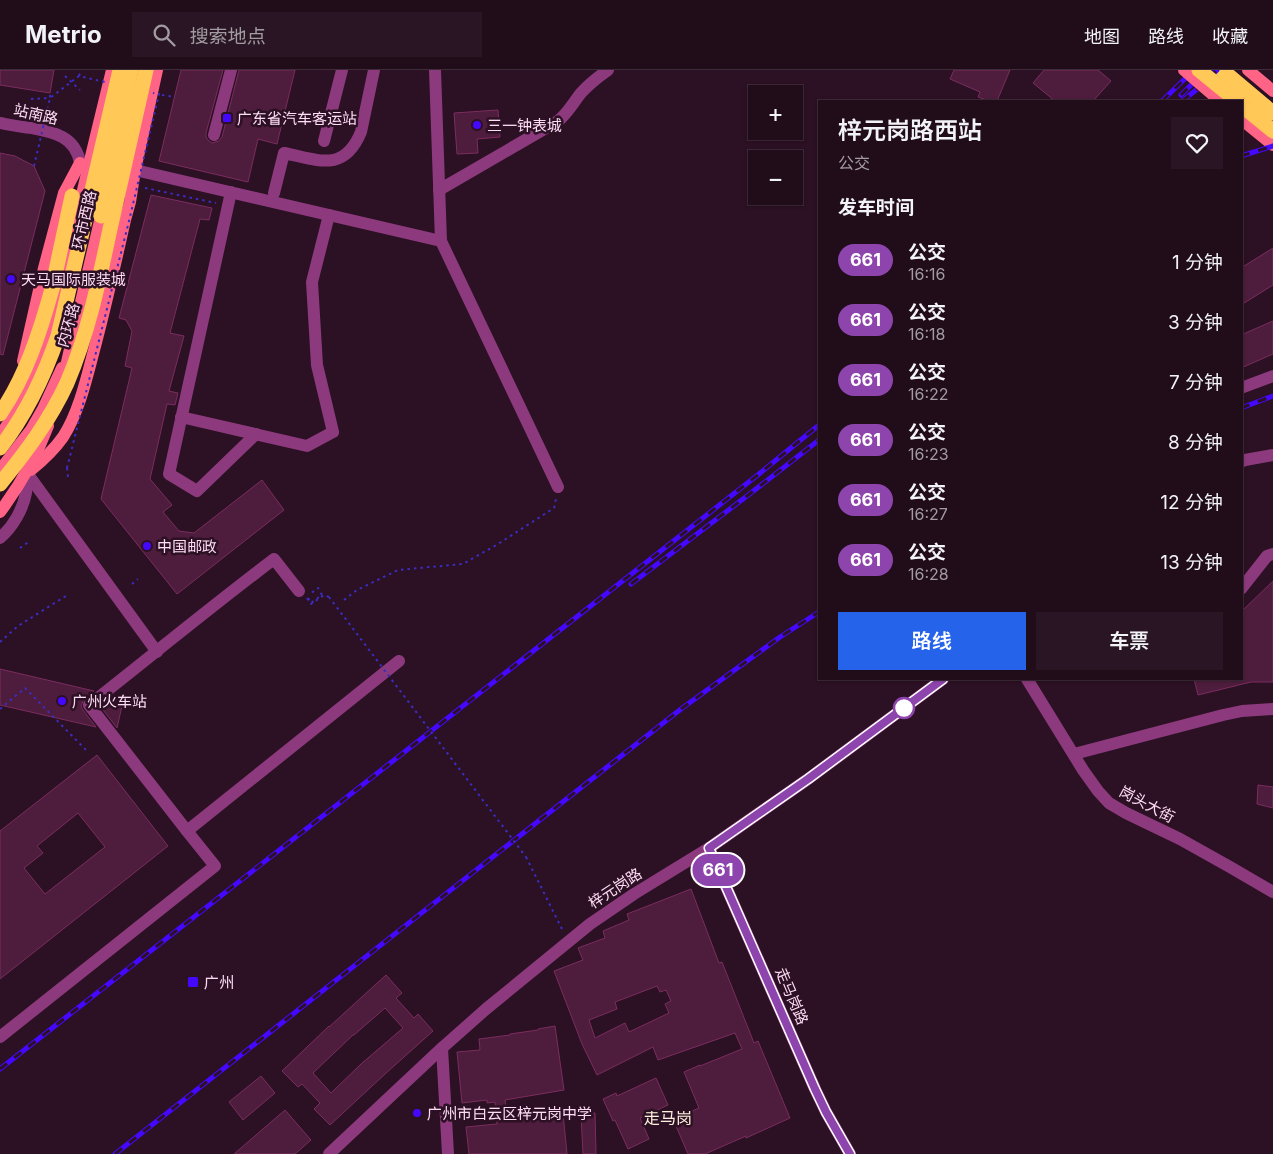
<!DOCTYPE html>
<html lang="zh">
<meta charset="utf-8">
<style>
:root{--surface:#210c1a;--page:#291523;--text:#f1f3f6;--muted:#a29ba2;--line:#3e2c39;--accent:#2563eb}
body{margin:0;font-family:Inter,"Noto Sans SC",sans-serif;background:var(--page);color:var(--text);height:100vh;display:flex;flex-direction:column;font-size:19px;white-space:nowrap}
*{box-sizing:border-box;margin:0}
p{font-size:16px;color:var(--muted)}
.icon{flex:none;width:28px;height:28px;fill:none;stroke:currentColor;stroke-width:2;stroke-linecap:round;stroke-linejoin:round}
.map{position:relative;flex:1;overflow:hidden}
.panel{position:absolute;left:818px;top:30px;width:425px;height:580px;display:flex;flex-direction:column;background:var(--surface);border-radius:0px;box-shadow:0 1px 4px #0004,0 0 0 1px var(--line)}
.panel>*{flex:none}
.badge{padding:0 10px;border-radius:16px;font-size:18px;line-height:32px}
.buttons{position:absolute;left:748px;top:15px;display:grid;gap:10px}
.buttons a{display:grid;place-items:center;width:55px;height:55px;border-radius:0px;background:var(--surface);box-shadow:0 1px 4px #0004,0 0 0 1px var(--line);font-size:25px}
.map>.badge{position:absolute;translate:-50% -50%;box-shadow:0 0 0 2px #fff}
h2{padding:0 20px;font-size:19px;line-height:45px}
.round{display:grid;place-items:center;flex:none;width:52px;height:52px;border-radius:0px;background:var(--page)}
.head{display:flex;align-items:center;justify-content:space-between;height:85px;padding:0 20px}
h1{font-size:24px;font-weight:600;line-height:38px}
.cta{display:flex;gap:10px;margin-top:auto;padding:10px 20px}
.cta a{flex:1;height:58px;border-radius:0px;background:var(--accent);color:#fff;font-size:20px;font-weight:600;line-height:58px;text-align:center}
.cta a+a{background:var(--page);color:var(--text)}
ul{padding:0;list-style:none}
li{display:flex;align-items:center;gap:15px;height:60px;padding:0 20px}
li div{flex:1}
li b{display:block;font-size:19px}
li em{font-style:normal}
li .badge{min-width:55px;font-weight:700;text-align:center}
header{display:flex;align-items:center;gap:30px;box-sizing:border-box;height:70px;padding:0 25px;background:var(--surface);border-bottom:1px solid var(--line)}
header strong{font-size:24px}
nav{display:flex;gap:28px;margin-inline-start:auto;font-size:18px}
.search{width:350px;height:45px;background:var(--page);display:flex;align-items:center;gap:12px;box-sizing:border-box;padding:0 18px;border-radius:0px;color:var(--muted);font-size:19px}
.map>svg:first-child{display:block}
</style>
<header>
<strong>Metrio</strong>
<div class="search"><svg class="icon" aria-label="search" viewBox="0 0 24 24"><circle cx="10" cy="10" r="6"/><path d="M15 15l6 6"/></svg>搜索地点</div>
<nav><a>地图</a><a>路线</a><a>收藏</a></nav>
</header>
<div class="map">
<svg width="1273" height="1084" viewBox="0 0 1273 1084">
<rect width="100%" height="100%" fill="#2c1023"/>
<g fill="#4e1c3c" stroke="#7b2d60" fill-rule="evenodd">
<polygon points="0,0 54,0 50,23 0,15"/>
<polygon points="181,0 223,0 206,63 206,67 208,70 212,73 219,71 222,67 239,0 295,0 277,74 258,69 248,112 159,91"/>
<polygon points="954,0 1010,0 997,31 989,31 978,27 980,22 950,9"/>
<polygon points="1044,0 1098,0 1111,11 1093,31 1055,31 1033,13"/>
<polygon points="498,40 500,67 477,69 478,83 457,84 454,43"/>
<polygon points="0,83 15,86 34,96 45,121 3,285 0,284"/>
<polygon points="151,125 212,138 209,150 200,149 170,263 184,266 169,321 178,323 175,335 167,334 150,409 172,435 163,442 179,461 194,463 262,410 284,440 177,524 101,429 132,298 125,296 132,261 126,250 119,248"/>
<polygon points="1273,178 1273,215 1241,235 1241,198"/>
<polygon points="1273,251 1273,284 1241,298 1241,265"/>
<polygon points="1273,511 1273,612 1251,612 1198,625 1194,609 1241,609 1241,542"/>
<polygon points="0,599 94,621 84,629 81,636 83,640 96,657 0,635"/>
<polygon points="114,625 124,627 117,658 100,636"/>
<path d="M97,685L168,776L0,909V761ZM78,743L105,777L45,824L24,798L43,783L37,776Z"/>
<polygon points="1258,715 1273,717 1273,738 1257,734"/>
<path d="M691,819L719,893L722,892L754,973L758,971L790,1048L746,1068V1066L705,1084H688L673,1049L699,1038L684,1002L700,995V996L742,979L735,963L658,990L653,977L597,1005L582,974L554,901L583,890L578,878L605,868L603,861L629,850L627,844ZM657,916L660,922L666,920L671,931L665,934L669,943L629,962L625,953L595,968L589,950L617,939L615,932Z"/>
<path d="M386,905L402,923L396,928L414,948L418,944L433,961L385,1004L330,1055L314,1039L320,1033L302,1014L298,1017L282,1001L329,956V957ZM385,938L403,958L361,994L331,1023L313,1003L353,965H354Z"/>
<polygon points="555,956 564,1020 505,1030 507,1046 537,1044 537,1046 563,1043 567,1084 469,1084 466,1057 497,1054 495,1032 487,1033 487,1030 462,1033 457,982 480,980 479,969 510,965 510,964 538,960 538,959"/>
<polygon points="261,1006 275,1023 243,1050 229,1032"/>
<polygon points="656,1008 668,1035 640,1048 649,1069 628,1079 615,1050 613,1051 603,1029 616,1023 617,1026"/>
<polygon points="285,1040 311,1070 295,1084 234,1084"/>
<polygon points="595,1043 596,1084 583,1084 581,1044"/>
</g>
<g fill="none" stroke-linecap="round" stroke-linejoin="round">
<g stroke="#3a2dc2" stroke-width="2" stroke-dasharray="2.5 4" stroke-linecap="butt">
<polyline points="65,6 80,20"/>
<polyline points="79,6 81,0"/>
<polyline points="162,25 175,27"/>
<polyline points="31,29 50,28 50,23"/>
<polyline points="145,118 216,133"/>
<polyline points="67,398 68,407"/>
<polyline points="20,478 30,471"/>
<polyline points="132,514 138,509"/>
<polyline points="307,528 311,534 324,525 329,527"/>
<polyline points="308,528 311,533 322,525 318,518 310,524"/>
<polyline points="344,530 357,520 398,500 463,494 498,474 554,438 556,429"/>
<polyline points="0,572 18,556 69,524"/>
<polyline points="0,639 25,618 87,681"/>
<polyline points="526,787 563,861"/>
</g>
<g stroke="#8c3a7d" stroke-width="12">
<polyline points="435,0 441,171 558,417"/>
<path d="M0,53C11,55 21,57 32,58C54,62 76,67 80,93"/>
<polyline points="214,65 231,0"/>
<polyline points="324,71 342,0"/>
<polyline points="135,100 441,171"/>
<path d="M439,120L558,51C568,43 573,33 581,23C589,14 598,7 608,0"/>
<polyline points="231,122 169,404 197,421 256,364"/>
<path d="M274,123L284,83C318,90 344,103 361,62L374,0"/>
<polyline points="1241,318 1273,306"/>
<polyline points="181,347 307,376 333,362 317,295 312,212 329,145"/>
<polyline points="1241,392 1245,390 1273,385"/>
<polyline points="27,403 157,582"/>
<path d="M0,468C13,457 23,439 26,423C27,417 27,410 27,403"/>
<polyline points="1241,519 1267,486 1273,484"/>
<path d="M299,521L274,489C212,536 151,586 89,635L187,761L399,591"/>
<polyline points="1027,609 1083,700 1098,721 1109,733 1126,743 1180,769 1230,797 1273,822"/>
<polyline points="1074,684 1223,645 1242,641 1273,639"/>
<polyline points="709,778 815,1019 826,1042 850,1084"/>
<polyline points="0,967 215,796 187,761"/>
<polyline points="442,978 448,1084"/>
<polyline points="329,1084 442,978 486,939 590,854 634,824 709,778 808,709 943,609"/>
</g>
<g stroke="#ff6386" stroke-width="12">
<polyline points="1248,0 1273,21"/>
<polyline points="1241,49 1273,75"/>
<polyline points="23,291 44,198 64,123 80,93"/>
<polyline points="63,309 103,138"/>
<path d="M0,365C13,349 21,330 30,312C52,263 63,211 74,159C86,106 99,53 112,0"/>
<polyline points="0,400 31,360 43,339 62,298"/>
<path d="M31,400C43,390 54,380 63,367C78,344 86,311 93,284C105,239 115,195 125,150L130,132L135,100L157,0"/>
<path d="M0,442C20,415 36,388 48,356"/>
</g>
<g stroke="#ffc857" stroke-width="15">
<polyline points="1222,0 1273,43"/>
<polyline points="1241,35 1273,61"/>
<polyline points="101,146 131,0"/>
<polyline points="52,219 72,126"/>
</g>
<g stroke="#4508ff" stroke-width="5">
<g id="rail">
<polyline points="1181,25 1206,0"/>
<polyline points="1162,31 1194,0"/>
<polyline points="1182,31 1200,17 1217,0"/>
<polyline points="1241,86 1273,76"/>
<polyline points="1241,338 1273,326"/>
<polyline points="631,514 747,426 819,370"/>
<polyline points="0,999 759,404 819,355"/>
<polyline points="115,1084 681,639 780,567 819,542"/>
</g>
</g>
<use href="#rail" stroke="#2c1023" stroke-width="3" stroke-dasharray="9" stroke-linecap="butt"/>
<g stroke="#3a2dc2" stroke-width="2" stroke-dasharray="2.5 4" stroke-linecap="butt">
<polyline points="34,96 50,28 79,6 105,12"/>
<polyline points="67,398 129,151 159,24 153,23"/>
<polyline points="329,527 526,787"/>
</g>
<polyline stroke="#ff6386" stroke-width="12" points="1184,0 1220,31"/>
<g stroke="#ffc857" stroke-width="15">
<polyline points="1199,0 1237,31"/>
<path d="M0,344C26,306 40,262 52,219"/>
<path d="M0,378C27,343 44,307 58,266L120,0"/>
<path d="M0,414C26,382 50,350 67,313C88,264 99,211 110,159C122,106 134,53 146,0"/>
</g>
</g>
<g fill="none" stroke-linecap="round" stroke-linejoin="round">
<g stroke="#fff" stroke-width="11">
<polyline id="line" points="850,1084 826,1042 815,1019 709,778 808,709 943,609"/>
</g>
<use href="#line" stroke="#8e44ad" stroke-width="8"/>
</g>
<g fill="#4508ff" stroke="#2c1023" stroke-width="2">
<rect x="222" y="43" width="10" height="10" rx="2.5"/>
<circle cx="477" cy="55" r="5"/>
<circle cx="11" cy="209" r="5"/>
<circle cx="147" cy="476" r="5"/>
<circle cx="62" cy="631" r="5"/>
<rect x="187" y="906" width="12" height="12" rx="2.5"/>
<circle cx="417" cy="1043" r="5"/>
</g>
<circle fill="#fff" stroke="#8e44ad" stroke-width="2.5" cx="904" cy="638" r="10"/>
<g text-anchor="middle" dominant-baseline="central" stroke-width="5" stroke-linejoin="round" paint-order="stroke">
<g font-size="15" fill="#ffdcf6" stroke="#2c1023">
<text transform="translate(36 44) rotate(13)">站南路</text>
<text transform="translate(84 150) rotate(-77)">环市西路</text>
<text transform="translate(68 255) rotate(-74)">内环路</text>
<text transform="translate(1147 734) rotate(28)">岗头大街</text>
<text transform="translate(615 818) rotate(-33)">梓元岗路</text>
<text transform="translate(792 926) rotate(67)">走马岗路</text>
</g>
<g font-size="15" fill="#ffdcf6" stroke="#2c1023" text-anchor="start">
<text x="237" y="48">广东省汽车客运站</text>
<text x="487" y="55">三一钟表城</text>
<text x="21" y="209">天马国际服装城</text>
<text x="157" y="476">中国邮政</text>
<text x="72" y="631">广州火车站</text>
<text x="204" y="912">广州</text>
<text x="427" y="1043">广州市白云区梓元岗中学</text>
</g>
<g font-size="16" fill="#ffefde" stroke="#2c1023">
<text x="668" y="1048">走马岗</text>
</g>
</g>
</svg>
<div class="buttons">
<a>+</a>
<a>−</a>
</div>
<b class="badge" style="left:718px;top:800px;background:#8e44ad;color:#fff">661</b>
<section class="panel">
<div class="head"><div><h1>梓元岗路西站</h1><p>公交</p></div><a class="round"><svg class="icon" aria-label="heart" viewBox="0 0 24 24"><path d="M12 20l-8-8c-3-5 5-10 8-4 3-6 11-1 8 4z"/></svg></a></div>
<h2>发车时间</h2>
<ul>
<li><span class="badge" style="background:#8e44ad;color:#fff">661</span><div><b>公交</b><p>16:16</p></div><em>1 分钟</em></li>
<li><span class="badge" style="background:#8e44ad;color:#fff">661</span><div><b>公交</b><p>16:18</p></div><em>3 分钟</em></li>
<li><span class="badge" style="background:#8e44ad;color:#fff">661</span><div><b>公交</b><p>16:22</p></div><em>7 分钟</em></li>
<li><span class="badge" style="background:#8e44ad;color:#fff">661</span><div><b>公交</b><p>16:23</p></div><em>8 分钟</em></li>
<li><span class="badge" style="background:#8e44ad;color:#fff">661</span><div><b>公交</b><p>16:27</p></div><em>12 分钟</em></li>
<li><span class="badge" style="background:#8e44ad;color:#fff">661</span><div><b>公交</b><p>16:28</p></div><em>13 分钟</em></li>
</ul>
<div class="cta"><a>路线</a><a>车票</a></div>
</section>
</div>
